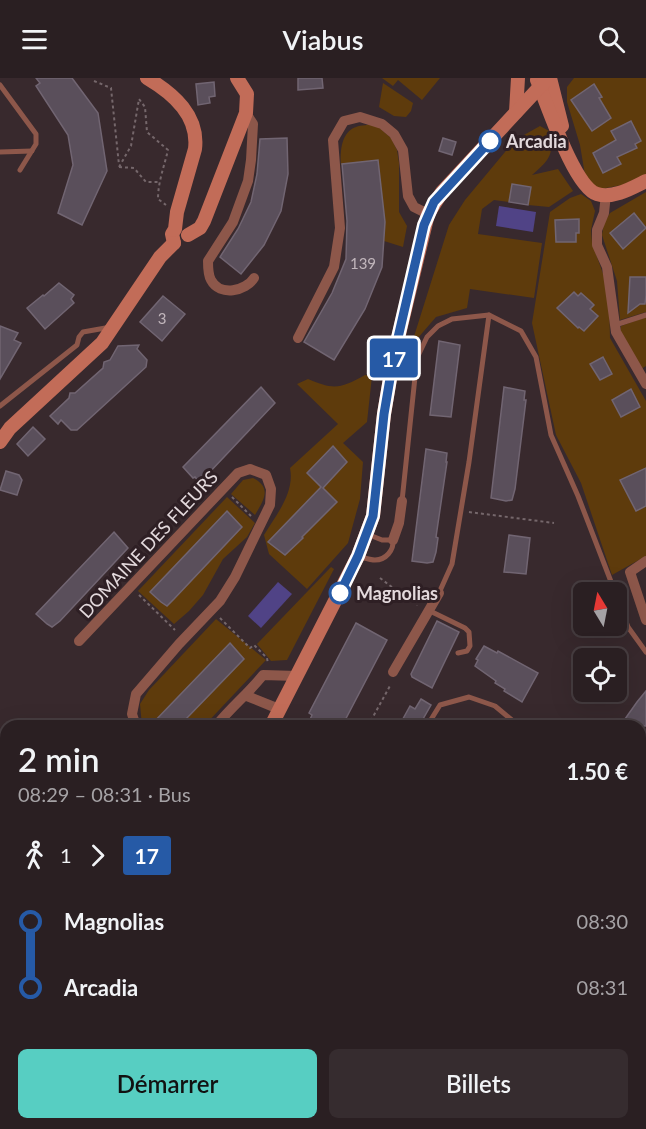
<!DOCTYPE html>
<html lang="fr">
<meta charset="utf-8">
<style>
:root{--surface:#2a1f22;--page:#362c2f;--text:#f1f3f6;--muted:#a5a2a5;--line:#463d40;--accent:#57cec2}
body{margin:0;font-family:Lato,sans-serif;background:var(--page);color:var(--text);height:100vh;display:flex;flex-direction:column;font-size:22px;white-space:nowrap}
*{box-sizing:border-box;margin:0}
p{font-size:20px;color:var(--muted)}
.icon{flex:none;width:33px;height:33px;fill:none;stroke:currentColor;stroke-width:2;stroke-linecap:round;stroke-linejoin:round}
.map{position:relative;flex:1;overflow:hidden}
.drawer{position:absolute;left:0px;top:642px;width:646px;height:410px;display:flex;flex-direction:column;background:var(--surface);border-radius:18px 18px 0 0;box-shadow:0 6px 24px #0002,0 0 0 2px var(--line)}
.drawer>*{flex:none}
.badge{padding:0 12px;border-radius:4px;font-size:21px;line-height:39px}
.needle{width:39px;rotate:350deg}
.fabs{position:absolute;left:573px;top:504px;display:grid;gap:12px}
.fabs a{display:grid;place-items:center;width:54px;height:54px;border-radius:9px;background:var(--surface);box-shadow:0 6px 24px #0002,0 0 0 2px var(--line);font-size:30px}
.map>.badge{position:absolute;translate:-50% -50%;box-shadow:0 0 0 3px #fff}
.legs{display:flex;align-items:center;gap:9px;height:66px;padding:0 18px;font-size:20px}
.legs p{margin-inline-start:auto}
.head{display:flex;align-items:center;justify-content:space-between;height:102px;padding:0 18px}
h1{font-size:33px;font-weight:600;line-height:45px}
.cta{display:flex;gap:12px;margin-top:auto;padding:12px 18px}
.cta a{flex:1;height:69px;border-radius:9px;background:var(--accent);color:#111;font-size:24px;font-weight:600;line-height:69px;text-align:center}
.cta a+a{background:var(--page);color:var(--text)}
ul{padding:0 18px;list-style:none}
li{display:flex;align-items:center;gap:21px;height:66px;font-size:22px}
li i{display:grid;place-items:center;width:9px;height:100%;margin:0 8px;background:currentColor}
li i::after{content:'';width:15px;height:15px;margin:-8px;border:4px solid;border-radius:50%;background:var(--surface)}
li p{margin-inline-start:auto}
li:first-child i{background:linear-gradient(#0000 50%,currentColor 0)}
li:last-child i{background:linear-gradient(currentColor 50%,#0000 0)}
header{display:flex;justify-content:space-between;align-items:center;height:78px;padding:0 18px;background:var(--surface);font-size:27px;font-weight:600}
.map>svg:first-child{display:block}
</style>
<header><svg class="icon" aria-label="menu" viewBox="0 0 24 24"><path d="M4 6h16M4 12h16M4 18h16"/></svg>Viabus<svg class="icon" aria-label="search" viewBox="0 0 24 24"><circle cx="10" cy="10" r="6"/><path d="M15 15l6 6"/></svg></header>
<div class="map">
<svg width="646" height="1051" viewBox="0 0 646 1051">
<rect width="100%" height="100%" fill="#38292d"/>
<g fill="#5e3b0c">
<polygon points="382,0 440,0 422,22 398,2 393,8"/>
<polygon points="574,0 646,0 646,96 622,107 606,110 598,110 592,106 585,97 580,67 567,24 567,9"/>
<polygon points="383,5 413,25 411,33 406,39 394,38 379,29"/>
<path d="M375,46L391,60L397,72L399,85V134L407,148L403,169L384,163L385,144L378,83L341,87C340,74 341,54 356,49C361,47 369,47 375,46Z"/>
<path d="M540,48L551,54C553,78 550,81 532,97L558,91L573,113L549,129L528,127L531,109L512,106L509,124L494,122L482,131L478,156L542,165L534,220L470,211L467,230L436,239L411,268L449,147L465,122L515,62Z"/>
<polygon points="646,114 646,234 620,242 617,203 602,157 604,145 610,135"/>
<polygon points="581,116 591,123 595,133 591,152 592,165 606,204 609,223 610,260 646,323 646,478 612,497 581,405 556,357 532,245 550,134 570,120"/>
<polygon points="646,239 646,288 641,291 620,256 621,248"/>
<path d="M365,297L372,298L367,344L343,365L363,384L360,421L348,465L307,511L269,476L264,457C276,437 295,415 290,390L338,346L297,306L308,301C334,312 340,311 365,297Z"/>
<path d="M253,400C273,410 263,423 255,437L231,416L243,402Z"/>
<polygon points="227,419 255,445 247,459 223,481 203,517 189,533 174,546 138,513"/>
<polygon points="331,489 334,491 287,582 271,583 257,566"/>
<polygon points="216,541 266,582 204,648 142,648 140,626 149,612"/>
</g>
<g fill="#504386">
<polygon points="499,128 536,134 533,154 496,148"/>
<polygon points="278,504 292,516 261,550 248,538"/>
</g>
<g fill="#5a4f5b" stroke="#716572" stroke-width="1.5">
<polygon points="36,0 72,0 98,35 107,93 82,147 58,135 73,87 68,57 36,8 40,5"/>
<polygon points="298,0 322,0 323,10 298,12"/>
<polygon points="214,4 215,18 209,19 210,25 198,27 196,6"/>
<polygon points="594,6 602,19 599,20 611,40 592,53 571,22"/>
<polygon points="631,43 641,63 635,66 637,70 617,79 621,86 603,95 593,75 616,62 611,53"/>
<polygon points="287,60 288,96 281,133 264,167 241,196 220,179 238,151 251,124 257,96 260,61"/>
<polygon points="443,60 456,64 452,77 439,73"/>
<polygon points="378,82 385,144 382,189 365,231 334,282 304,264 332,215 346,181 347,143 342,86"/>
<polygon points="512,106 531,109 528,127 509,124"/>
<polygon points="634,135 646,150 623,171 610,155"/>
<polygon points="579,141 579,155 576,155 576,164 556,164 555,142"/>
<polygon points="630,199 646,199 646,217 645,226 640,226 628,235"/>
<polygon points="59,205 74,217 71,221 74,225 45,251 27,230 43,217 44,218"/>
<polygon points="574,214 578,218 581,215 590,223 594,227 590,231 598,238 584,253 579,249 578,250 557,230"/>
<polygon points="163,218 185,236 162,263 140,244"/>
<polygon points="0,248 18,255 14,262 21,265 0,301"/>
<polygon points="439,263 460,267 451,339 430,337"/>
<polygon points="139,267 137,271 147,282 146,289 77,352 71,352 61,342 58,346 50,338 69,320 70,315 75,315 103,290 104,284 110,282 118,268"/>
<polygon points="603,279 612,296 600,302 590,286"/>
<polygon points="261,309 275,325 207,397 199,404 195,399 193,400 183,389"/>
<polygon points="504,309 525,313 524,322 526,322 515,411 512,422 506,423 491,420"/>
<polygon points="631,311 640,329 621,339 612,322"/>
<polygon points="33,349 45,361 28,378 17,366"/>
<polygon points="333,368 347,384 323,410 337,424 302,459 303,460 285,477 268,464 321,409 307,395"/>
<polygon points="426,371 447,375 446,384 447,384 436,459 438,460 436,474 433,484 427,485 412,483"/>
<polygon points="646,390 646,428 636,433 620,402"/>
<polygon points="6,393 19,397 22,402 17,417 0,412"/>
<polygon points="227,433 242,449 174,521 167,528 161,524 150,514"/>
<polygon points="114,454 128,470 60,543 52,549 47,546 36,536"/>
<polygon points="509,457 530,460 526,496 504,494"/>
<polygon points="437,543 459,554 432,610 412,599 411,596"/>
<polygon points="356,545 387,562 342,648 317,648 309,644 312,637 309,635"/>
<polygon points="230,565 244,581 185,642 191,648 150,648"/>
<polygon points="484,568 497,575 498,573 538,595 522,624 504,613 505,611 495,605 496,603 475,588 478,582 476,581"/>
<polygon points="646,613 646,648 620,648 637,624"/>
<polygon points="421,621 431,627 419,648 399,648 410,628 415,631"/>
</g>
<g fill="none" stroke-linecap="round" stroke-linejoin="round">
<g stroke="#75676b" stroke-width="2" stroke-dasharray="3 3" stroke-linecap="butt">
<polyline points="94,3 111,10 119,87"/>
<path d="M119,89L131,68L139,21L145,29L147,54L168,72C164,89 158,104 158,121L166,127"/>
<polyline points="119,89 134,90 146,104 158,104"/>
<polyline points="232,419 251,438"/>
<polyline points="469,434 554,445"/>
<polyline points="380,500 397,513 417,524 417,528"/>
<polyline points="139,517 175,552"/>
<polyline points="220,540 250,570 254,567 267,580 268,586"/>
<polyline points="368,648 391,606"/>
</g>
<g stroke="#8d574a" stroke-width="5">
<polyline points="0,7 36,56 36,66 20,92"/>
<polyline points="0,74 32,73"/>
<polyline points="615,247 646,237"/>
<polyline points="0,328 77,267 79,259 83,254 111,249"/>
<polyline points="402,423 417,280 427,259 438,248 452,241 489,237 521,253 536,279 551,357 578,418 615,514"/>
<path d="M360,479C364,480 371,482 375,482C386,482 394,472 393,462H382L367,456"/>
<polyline points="439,515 452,486 469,384 489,237"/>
<polyline points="616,518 628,549 646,574"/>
<polyline points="430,533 465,550 469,554 470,568 467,573 458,575"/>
<polyline points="427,648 440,627 469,619 495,628 519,648"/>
<polyline points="640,941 646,942"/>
<polyline points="640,1043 646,1043"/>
</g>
<g stroke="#8d574a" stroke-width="10">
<path d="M246,35L253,46L251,82L248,103L233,144L208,183C208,189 208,197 211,202C220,219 246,213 254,200"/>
<polyline points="606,116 604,135 597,152 597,167 607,189 616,254 646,306"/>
<polyline points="298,260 334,189 340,150 333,62 344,43 360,39 382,46 394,56 403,72 408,118 414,129 428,136"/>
<polyline points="393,462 399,445 402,423"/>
<polyline points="646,483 630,494 646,542"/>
<polyline points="79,563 238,395 250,391 266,397 271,411 270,427 235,499 220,523 179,566 136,616 132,636 136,648"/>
<polyline points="393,594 439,515"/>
<polyline points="247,618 279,631"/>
<path d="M216,648C231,629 248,616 263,597L297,598"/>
<polyline points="0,667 6,664"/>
<polyline points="0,696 6,693"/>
<polyline points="640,831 646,836"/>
<polyline points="0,867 6,866"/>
<polyline points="0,963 6,966"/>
<polyline points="145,1046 150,1051"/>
<polyline points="98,1051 98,1046"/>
<path d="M243,1051C271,1047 297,1044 324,1051"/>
<polyline points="470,1051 471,1046"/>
</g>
<g stroke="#c26c58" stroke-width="14">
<path d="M147,0C174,16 199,38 195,71L177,134L175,151L172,156L174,165"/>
<polyline points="550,0 562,48"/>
<path d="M537,2C547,25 574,109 597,116C613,121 632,110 646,103"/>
<polyline points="516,34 518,0"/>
<polyline points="188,157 200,150 204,143 246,35 247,16 237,0"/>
<polyline points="0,364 10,350 102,265 160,179 174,165"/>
<polyline points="271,648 358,478 373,438 384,336 394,277 428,136 442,114 548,0"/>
<polyline points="130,1051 131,1046"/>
</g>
</g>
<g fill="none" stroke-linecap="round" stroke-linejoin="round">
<g stroke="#fff" stroke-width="14">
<polyline id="line-1" points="340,515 358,478 373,438 384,336 394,277 424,147 434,124 490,63"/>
</g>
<use href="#line-1" stroke="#265aa6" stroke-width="9"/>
</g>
<g fill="#fff" stroke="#265aa6" stroke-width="3">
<circle cx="490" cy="63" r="10"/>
<circle cx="340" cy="515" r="10"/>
</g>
<g text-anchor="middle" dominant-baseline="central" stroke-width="6" stroke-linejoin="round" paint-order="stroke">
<g font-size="15" fill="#c1b6bc">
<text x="363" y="185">139</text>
<text x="162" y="240">3</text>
</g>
<g font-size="18" font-weight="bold" fill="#e3d9dc" stroke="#2e1f24" text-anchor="start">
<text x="506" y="63">Arcadia</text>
<text x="356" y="515">Magnolias</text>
</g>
<g font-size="18" fill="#e3d9dc" stroke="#2e1f24">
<text transform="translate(148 466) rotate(-47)">DOMAINE DES FLEURS</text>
</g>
</g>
</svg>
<div class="fabs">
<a><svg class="needle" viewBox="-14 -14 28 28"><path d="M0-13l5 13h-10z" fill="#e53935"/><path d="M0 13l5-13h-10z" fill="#a5a2a5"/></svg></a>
<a><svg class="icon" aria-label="locate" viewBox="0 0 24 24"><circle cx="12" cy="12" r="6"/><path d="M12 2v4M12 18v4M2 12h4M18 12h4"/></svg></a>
</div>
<b class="badge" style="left:394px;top:280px;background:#265aa6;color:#fff">17</b>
<section class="drawer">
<div class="head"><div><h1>2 min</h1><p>08:29 – 08:31 · Bus</p></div><b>1.50 €</b></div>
<div class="legs"><svg class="icon" aria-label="walk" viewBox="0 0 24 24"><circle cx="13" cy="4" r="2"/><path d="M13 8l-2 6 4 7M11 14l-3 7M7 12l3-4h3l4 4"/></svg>1<svg class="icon" aria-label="forward" viewBox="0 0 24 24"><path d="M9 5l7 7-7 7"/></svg><b class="badge" style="background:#265aa6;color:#fff">17</b></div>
<ul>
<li><i style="color:#265aa6"></i><b>Magnolias</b><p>08:30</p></li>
<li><i style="color:#265aa6"></i><b>Arcadia</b><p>08:31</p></li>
</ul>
<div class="cta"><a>Démarrer</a><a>Billets</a></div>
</section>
</div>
